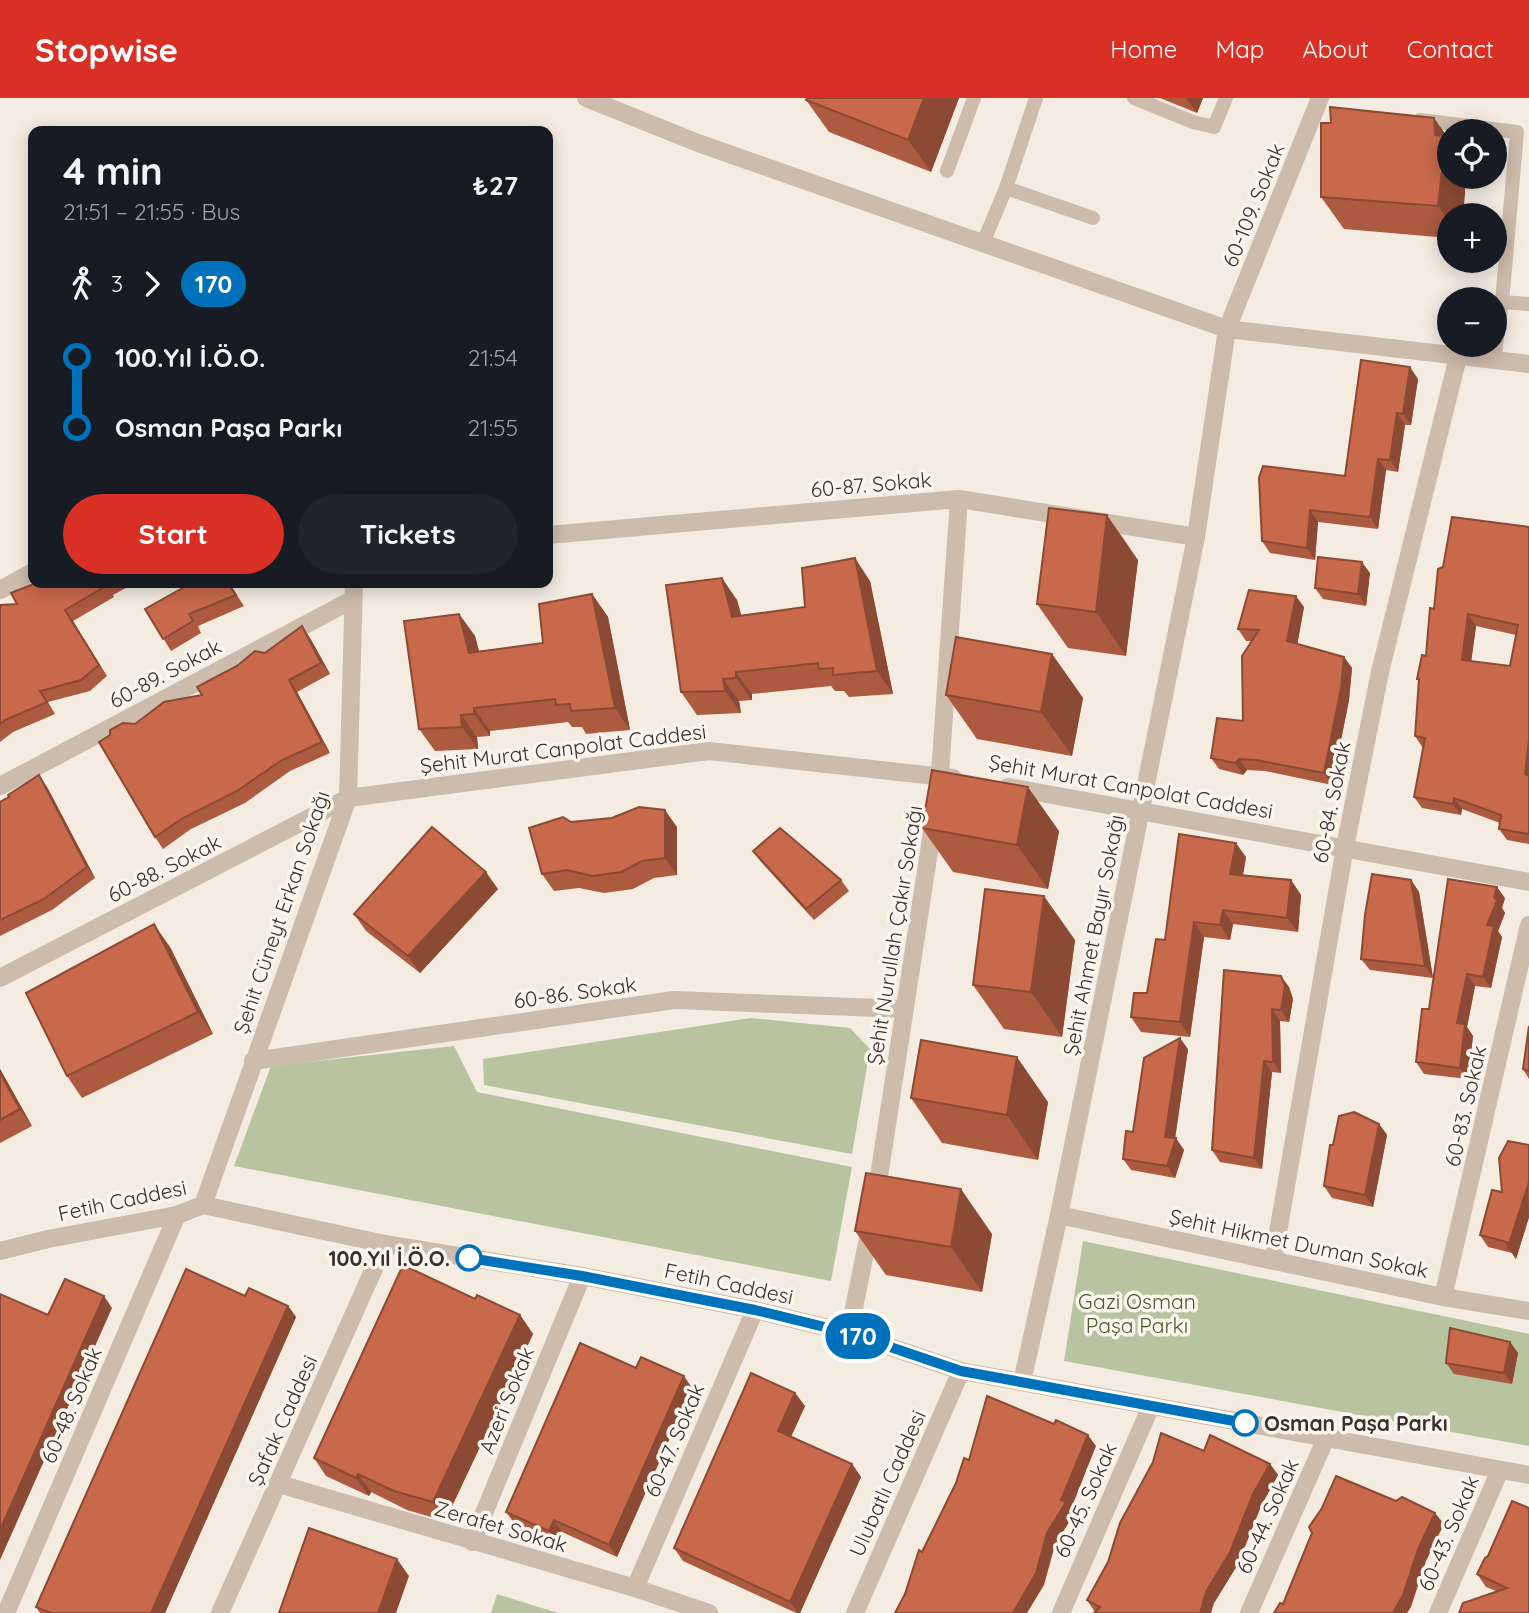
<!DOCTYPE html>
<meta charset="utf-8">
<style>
:root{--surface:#171b24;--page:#20242c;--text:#f1f3f6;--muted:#9ea1a6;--accent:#d93025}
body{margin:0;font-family:Quicksand,sans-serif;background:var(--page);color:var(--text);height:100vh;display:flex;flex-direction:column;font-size:26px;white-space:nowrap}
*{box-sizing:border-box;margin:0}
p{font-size:23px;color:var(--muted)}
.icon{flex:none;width:38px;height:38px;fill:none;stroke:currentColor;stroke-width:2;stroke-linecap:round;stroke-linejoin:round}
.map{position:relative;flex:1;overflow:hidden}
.sheet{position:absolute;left:28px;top:28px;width:525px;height:462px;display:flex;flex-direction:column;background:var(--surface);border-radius:14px;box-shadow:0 4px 18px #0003}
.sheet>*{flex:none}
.badge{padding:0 14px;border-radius:23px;font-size:24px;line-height:46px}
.buttons{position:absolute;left:1437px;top:21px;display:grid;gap:14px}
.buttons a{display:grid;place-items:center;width:70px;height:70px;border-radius:50%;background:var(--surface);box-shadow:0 4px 18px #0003;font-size:35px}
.map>.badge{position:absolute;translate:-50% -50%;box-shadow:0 0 0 4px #fff}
.legs{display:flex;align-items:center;gap:10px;height:77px;padding:0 35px;font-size:23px}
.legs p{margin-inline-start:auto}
.overview{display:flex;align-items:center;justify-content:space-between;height:119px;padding:0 35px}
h1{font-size:38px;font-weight:700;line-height:52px}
.action{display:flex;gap:14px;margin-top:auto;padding:14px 35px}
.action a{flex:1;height:80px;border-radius:42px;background:var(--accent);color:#fff;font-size:28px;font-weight:700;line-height:80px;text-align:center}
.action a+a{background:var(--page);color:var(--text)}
ul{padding:0 35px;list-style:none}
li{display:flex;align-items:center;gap:24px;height:70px;font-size:26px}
li i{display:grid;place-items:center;width:10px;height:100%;margin:0 9px;background:currentColor}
li i::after{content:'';width:18px;height:18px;margin:-9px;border:5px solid;border-radius:50%;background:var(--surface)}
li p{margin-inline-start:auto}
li:first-child i{background:linear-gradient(#0000 50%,currentColor 0)}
li:last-child i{background:linear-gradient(currentColor 50%,#0000 0)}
header{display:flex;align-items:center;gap:42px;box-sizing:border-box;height:98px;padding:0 35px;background:var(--accent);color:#fff}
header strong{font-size:33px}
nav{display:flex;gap:38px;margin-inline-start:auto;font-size:24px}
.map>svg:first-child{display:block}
</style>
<header>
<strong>Stopwise</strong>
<nav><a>Home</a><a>Map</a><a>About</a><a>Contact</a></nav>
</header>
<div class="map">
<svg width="1529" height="1515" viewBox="0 0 1529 1515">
<rect width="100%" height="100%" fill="#f4ebe1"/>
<g fill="#b8c4a0">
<polygon points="751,920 850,930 870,951 852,1056 484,987 483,961"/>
<polygon points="454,948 477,994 852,1069 831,1183 234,1068 271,968"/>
<polygon points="1083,1143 1529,1236 1529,1348 1064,1263"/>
<polygon points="497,1496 558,1515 491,1515"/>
</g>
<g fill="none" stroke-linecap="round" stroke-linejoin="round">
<g stroke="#cdbbac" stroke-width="14">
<polyline points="1134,0 1193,24 1214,29 1226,0"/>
<polyline points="1420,22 1517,34 1503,193 1494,263"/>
<polyline points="947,73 974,0"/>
<polyline points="1006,90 1093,120"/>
<polyline points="983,145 1006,90 1036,0"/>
<polyline points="1502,204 1529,206"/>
</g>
<g stroke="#cdbbac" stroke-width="18">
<polyline points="586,0 698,45 1227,231 1529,266"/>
<polyline points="548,437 959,401 1196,439"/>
<polyline points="0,492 33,474"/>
<polyline points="0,688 352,502"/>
<polyline points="1008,689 1529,784"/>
<polyline points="939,690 959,401"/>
<polyline points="0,880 348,700 709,653 953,680"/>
<polyline points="253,963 674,902 905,911"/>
<polyline points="876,1098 934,721"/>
<polyline points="203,1107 348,700 354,485"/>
<polyline points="1059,1117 1443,1199 1529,1213"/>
<polyline points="0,1153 48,1141 177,1117 203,1107 385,1146 582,1178 755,1212 849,1235 961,1273 1529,1377"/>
<polyline points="1273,1163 1345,749 1380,574 1458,259"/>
<polyline points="1443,1199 1529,827"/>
<polyline points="849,1235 871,1125"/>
<polyline points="1022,1284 1059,1117 1196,439 1227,231 1320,0"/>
<polyline points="279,1386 635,1490 709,1515"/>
<polyline points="472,1444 582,1178"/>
<polyline points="635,1490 755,1212"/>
<polyline points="6,1515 177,1117"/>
<polyline points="220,1515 385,1146"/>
<polyline points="855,1515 961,1273"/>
<polyline points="1061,1515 1151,1308"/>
<polyline points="1249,1515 1326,1340"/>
<polyline points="1438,1515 1500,1372"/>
</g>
</g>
<g fill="#ac5a40" fill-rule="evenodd">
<polygon points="959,0 931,74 829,34 806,2"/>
<polygon points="1160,0 1203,0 1197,15"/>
<polygon points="1449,79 1465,79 1465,96 1449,117 1449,140 1344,131 1321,99"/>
<polygon points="1418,281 1411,327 1405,327 1398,374 1386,372 1378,431 1318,424 1315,462 1270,455 1262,443 1345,378"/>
<path d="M1529,429V746L1507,742L1499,731L1500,725L1462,711L1461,717L1422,710L1414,699L1423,650L1415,638L1419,584L1417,581L1426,558L1434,511ZM1476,528L1516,537L1510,568L1471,563Z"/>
<polygon points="1138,462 1126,558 1068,550 1037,506"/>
<polygon points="1370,475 1366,508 1323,501 1315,490"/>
<polygon points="870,483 893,596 849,599 844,593 835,593 831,588 752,596 752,602 739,603 741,615 697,617 681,594 737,502 741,517 805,509"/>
<polygon points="36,485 135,485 113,497 114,499 73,523 107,578 90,593 48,604 55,616 13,634 0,644 0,507 17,506"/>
<polygon points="229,485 244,508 198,528 201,535 171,553 145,511"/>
<polygon points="255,485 284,485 259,490"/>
<polygon points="592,496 608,519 630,632 586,636 582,629 572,629 568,624 490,633 490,638 477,639 478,651 435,653 419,631 459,516 475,538 479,553 543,545"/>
<polygon points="1304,509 1297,546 1344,559 1352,570 1349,602 1332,687 1265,673 1247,672 1243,677 1219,671 1211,660 1243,623 1252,543 1246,543 1238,531"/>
<polygon points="310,540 330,576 297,594 330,655 290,673 245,705 191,731 163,751 155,739 135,626 202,597 265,555"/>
<polygon points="1052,556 1083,600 1072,658 977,641 946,597"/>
<polygon points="47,689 95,780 52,812 0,838 0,704"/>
<polygon points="571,724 677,729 677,777 654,780 633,791 604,795 579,790 554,793 542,776"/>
<polygon points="922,730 1059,733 1048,791 953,774"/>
<polygon points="753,753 841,782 849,793 814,822 761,764"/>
<polygon points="1246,759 1243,778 1291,782 1301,797 1298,834 1233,826 1230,842 1204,839 1190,939 1141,934 1131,919 1147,895 1165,842"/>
<polygon points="1411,782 1419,794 1433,880 1370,872 1361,861"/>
<polygon points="498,791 420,875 366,833 354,816"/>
<polygon points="1505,800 1502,810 1505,815 1498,833 1502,839 1491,890 1475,888 1467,929 1473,938 1468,981 1424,976 1416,964 1429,911"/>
<polygon points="1075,842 1062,939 1004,931 973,887"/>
<polygon points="170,849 213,936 82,1000 67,978"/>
<polygon points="1224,872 1289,889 1293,901 1289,924 1280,923 1281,975 1272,974 1262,1071 1220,1064 1212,1052"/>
<polygon points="1529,928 1529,981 1523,971"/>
<polygon points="1188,951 1175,1040 1184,1052 1175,1080 1131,1072 1123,1061 1133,1034"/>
<polygon points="0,971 32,1028 0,1045"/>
<polygon points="911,1000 1048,1004 1038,1062 942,1045"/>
<polygon points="1379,1026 1387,1037 1373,1109 1332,1100 1324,1088"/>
<polygon points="1529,1047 1529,1119 1516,1161 1512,1155 1488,1149 1480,1137"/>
<polygon points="855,1133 992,1136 982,1194 886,1177"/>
<polygon points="245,1198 288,1208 296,1219 165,1515 40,1515 36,1509"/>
<polygon points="475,1201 520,1217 533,1236 445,1423 407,1412 371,1394 369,1398 326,1378 314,1360"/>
<polygon points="1510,1244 1518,1255 1512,1286 1454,1276 1446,1265"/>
<polygon points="636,1270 692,1290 617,1459 562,1434 557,1444 514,1425 506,1414"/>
<polygon points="795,1295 805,1308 791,1339 852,1366 861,1379 800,1515 796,1515 683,1463 674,1450"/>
<polygon points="1204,1353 1270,1366 1278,1377 1261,1408 1238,1466 1214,1505 1095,1514 1087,1502"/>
<polygon points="1485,1460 1529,1515 1496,1493 1486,1489 1477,1476"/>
</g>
<g fill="#8c4a34">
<polygon points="924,0 959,0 931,74 908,42"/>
<polygon points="1186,0 1203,0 1197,15"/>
<polygon points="1434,20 1449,41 1449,79 1465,79 1465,96 1463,117 1449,117 1449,123 1438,108"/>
<polygon points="1410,269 1418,281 1411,327 1403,316"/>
<polygon points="1397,315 1405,327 1398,374 1390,362"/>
<polygon points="1378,361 1386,372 1378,431 1370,419"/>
<polygon points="1310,412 1318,424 1315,462 1307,450"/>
<polygon points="1107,417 1138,462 1126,558 1096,514"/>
<polygon points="855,460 870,483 893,596 877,573"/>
<polygon points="1362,464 1370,475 1366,508 1358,496"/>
<polygon points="722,480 737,502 748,541 732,519"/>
<polygon points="592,496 608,519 630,632 615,610"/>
<polygon points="1296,498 1304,509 1296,554 1287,543"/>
<polygon points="459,516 475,538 485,577 469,555"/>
<polygon points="1468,516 1476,528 1470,573 1462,562"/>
<polygon points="302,528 310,540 330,576 321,565"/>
<polygon points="1052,556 1083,600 1072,658 1041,614"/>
<polygon points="1344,559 1352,570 1349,602 1332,687 1324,675"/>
<polygon points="736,574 752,596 752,602 736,580"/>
<polygon points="723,581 739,603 741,615 725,593"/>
<polygon points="289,582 297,594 330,655 322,644"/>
<polygon points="474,610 490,633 490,638 474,616"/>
<polygon points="461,617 477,639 478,651 462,629"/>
<polygon points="1529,642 1529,683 1525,676"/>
<polygon points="1239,661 1247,672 1243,677 1235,665"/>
<polygon points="39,677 47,689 95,780 87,769"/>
<polygon points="1028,689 1059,733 1048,791 1017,747"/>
<polygon points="1454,700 1462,711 1461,717 1453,706"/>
<polygon points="665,712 677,729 677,777 665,760"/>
<polygon points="1236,745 1246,759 1240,791 1230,776"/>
<polygon points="486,774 498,791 420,875 408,858"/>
<polygon points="1291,782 1301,797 1298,834 1287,820"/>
<polygon points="1411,782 1419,794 1433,880 1425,868"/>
<polygon points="1497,789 1505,800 1502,810 1505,815 1498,833 1502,839 1491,890 1483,879 1487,827"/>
<polygon points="1044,798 1075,842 1062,939 1031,894"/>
<polygon points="1223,812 1233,826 1230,842 1220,827"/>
<polygon points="1194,824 1204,839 1190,939 1180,924"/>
<polygon points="154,826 170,849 213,936 198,914"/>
<polygon points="1467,876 1475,888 1467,929 1473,938 1468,981 1460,970 1457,925"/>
<polygon points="1281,878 1289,889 1293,901 1289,924 1281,912"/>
<polygon points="1272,911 1280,923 1281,975 1273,964"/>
<polygon points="1180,940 1188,951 1174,1048 1176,1040 1184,1052 1175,1080 1167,1068 1165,1039"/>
<polygon points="1017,959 1048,1004 1038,1062 1007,1017"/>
<polygon points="1264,963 1272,974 1262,1071 1254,1060"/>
<polygon points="0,971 32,1028 20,1011 0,975"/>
<polygon points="1379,1026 1387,1037 1373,1109 1365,1097"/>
<polygon points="1528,1084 1529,1119 1516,1161 1508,1149"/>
<polygon points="961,1091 992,1136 982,1194 951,1149"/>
<polygon points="104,1198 112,1210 0,1462 0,1432"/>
<polygon points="288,1208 296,1219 165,1515 151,1515"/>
<polygon points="520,1217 533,1236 445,1423 433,1404"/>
<polygon points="1510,1244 1518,1255 1512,1286 1504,1275"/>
<polygon points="684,1278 692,1290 617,1459 609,1447"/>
<polygon points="795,1295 805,1308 787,1347 778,1333"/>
<polygon points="1088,1337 1096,1348 1071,1411 1074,1416 1055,1447 1044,1487 1027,1515 1013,1515 1061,1402"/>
<polygon points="852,1366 861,1379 800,1515 798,1515 790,1504"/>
<polygon points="1270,1366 1278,1377 1261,1408 1238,1466 1214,1505 1211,1515 1200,1515 1206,1494 1253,1396"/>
<polygon points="358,1376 371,1394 369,1398 356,1380"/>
<polygon points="1435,1415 1444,1426 1426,1463 1411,1509 1407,1515 1393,1515 1418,1451"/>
<polygon points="554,1422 562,1434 557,1444 549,1433"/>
<polygon points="397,1461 409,1478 396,1515 378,1515"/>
</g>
<g fill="#c8694b" stroke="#8c4a34" stroke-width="2" fill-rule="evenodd">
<polygon points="807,0 924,0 908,42 806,2"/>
<polygon points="1330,9 1434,20 1435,37 1442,38 1443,64 1438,108 1321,99 1321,25 1331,25"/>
<polygon points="1361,262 1410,269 1403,316 1397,315 1390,362 1378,361 1370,419 1310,412 1307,450 1262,443 1259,380 1263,368 1345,378"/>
<polygon points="1049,410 1107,417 1096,514 1037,506"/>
<path d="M1452,419L1529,429V642L1525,676L1529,678V736L1499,731L1501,717L1454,700L1453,706L1414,699L1425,640L1415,638L1419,581H1417L1422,557L1426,558L1430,510L1434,511L1438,471L1443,469ZM1468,516L1518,527L1510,568L1462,562Z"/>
<polygon points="1318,459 1362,464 1358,496 1315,490"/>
<polygon points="855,460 877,573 833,577 833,570 819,571 818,565 736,574 736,580 723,581 725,593 681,594 666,487 722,480 732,519 805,509 802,470"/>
<polygon points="36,485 106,485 106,488 65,512 99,567 81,582 40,593 47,604 5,622 0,626 0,507 17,506 11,495"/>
<polygon points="184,485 228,485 236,497 189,516 193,523 163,541 145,511 186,488"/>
<polygon points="1249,492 1296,498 1287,543 1344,559 1341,590 1324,675 1256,662 1239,661 1235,665 1211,660 1217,620 1243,623 1242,558 1259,532 1238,531"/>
<polygon points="592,496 615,610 571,613 570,606 556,607 555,601 474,610 474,616 461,617 462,629 419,631 404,523 459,516 469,555 543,545 539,506"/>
<polygon points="302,528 321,565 289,582 322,644 282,662 237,693 183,720 155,739 99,644 110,637 110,632 123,625 135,626 164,604 202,597 197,589 237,568 255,553 265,555"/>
<polygon points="956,539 1052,556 1041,614 946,597"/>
<polygon points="932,672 1028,689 1017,747 922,730"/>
<polygon points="39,677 87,769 44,801 0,822 0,704 9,699 8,697"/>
<polygon points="639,709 665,712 665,760 642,763 621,774 592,778 567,772 542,776 529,730 563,719 571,724 612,720"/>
<polygon points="432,729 486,774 408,858 354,816"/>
<polygon points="780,730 841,782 806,811 753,753"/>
<polygon points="1179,736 1236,745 1230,776 1291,782 1287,820 1223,812 1220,827 1194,824 1180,924 1131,919 1134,895 1147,895 1156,841 1165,842"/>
<polygon points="1372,776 1411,782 1425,868 1361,861 1365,817"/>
<polygon points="1448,781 1497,789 1494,799 1497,803 1487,827 1494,828 1483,879 1467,876 1457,925 1465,926 1460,970 1416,964 1422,911 1429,911"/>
<polygon points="985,791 1044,798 1031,894 973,887"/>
<polygon points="154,826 198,914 67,978 26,895"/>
<polygon points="1224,872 1281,878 1285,889 1281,912 1272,911 1273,964 1264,963 1254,1060 1212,1052"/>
<polygon points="1529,928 1529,973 1523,971"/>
<polygon points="1180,940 1165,1039 1176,1040 1167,1068 1123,1061 1126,1033 1133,1034 1144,960"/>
<polygon points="921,942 1017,959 1007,1017 911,1000"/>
<polygon points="0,975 20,1011 0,1022"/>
<polygon points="1354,1014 1379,1026 1365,1097 1324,1088 1330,1047 1333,1047 1339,1018"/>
<polygon points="1508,1043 1529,1047 1529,1084 1508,1149 1507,1144 1480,1137 1492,1092 1502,1094 1499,1060"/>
<polygon points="866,1075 961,1091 951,1149 855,1133"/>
<polygon points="403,1167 475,1201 477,1197 520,1217 433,1404 394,1393 358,1376 356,1380 314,1360"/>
<polygon points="186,1171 245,1198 249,1190 288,1208 151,1515 51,1515 36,1509"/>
<polygon points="65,1181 104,1198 0,1432 0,1196 48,1217"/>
<polygon points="1450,1230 1510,1244 1504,1275 1446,1265"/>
<polygon points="580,1245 636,1270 641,1259 684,1278 609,1447 554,1422 549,1433 506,1414"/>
<polygon points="751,1275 795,1295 778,1333 852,1366 790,1504 674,1450"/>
<polygon points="987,1298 1054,1326 1056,1322 1088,1337 1061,1402 1066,1404 1047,1435 1036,1475 1013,1515 895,1515 905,1496 919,1452 922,1454 956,1385 964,1360 969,1362"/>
<polygon points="1161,1335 1204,1353 1210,1337 1270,1366 1253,1396 1230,1454 1206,1494 1200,1515 1094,1515 1100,1509 1087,1502 1108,1464 1120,1425 1153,1364"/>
<polygon points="1336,1378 1396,1403 1402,1399 1435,1415 1418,1451 1403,1497 1393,1515 1274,1515 1280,1505 1283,1506 1312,1435 1309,1429 1322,1410"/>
<polygon points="1512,1403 1529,1410 1529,1515 1459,1515 1463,1505 1507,1490 1477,1476 1485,1460 1488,1458"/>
<polygon points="309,1430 397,1461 378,1515 279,1515"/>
</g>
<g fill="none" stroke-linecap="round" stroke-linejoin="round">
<g stroke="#fff" stroke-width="16">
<polyline id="line-1" points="469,1160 582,1178 755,1212 849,1235 961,1273 1245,1325"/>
</g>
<use href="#line-1" stroke="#0072bc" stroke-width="10"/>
</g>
<g fill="#fff" stroke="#0072bc" stroke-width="3.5">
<circle cx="469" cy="1160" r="12"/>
<circle cx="1245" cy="1325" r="12"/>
</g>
<g text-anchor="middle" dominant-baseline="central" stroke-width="7" stroke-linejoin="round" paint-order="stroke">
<g font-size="21" fill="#3b302b" stroke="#fbf5ee">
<text transform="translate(1253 107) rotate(-68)">60-109. Sokak</text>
<text transform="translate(871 386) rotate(-5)">60-87. Sokak</text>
<text transform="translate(165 575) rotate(-28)">60-89. Sokak</text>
<text transform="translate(563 650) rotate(-7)">Şehit Murat Canpolat Caddesi</text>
<text transform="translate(1131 688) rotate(10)">Şehit Murat Canpolat Caddesi</text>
<text transform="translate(1331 704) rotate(-79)">60-84. Sokak</text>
<text transform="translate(164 770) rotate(-27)">60-88. Sokak</text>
<text transform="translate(281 814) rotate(-71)">Şehit Cüneyt Erkan Sokağı</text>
<text transform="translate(894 837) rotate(-81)">Şehit Nurullah Çakır Sokağı</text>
<text transform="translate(1093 837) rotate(-79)">Şehit Ahmet Bayır Sokağı</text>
<text transform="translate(575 894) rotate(-8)">60-86. Sokak</text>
<text transform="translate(1465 1008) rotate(-77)">60-83. Sokak</text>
<text transform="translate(122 1102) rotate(-12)">Fetih Caddesi</text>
<text transform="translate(1299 1145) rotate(12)">Şehit Hikmet Duman Sokak</text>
<text transform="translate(729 1185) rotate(12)">Fetih Caddesi</text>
<text transform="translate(506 1302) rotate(-68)">Azeri Sokak</text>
<text transform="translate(71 1307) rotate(-67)">60-48. Sokak</text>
<text transform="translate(282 1322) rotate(-66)">Şafak Caddesi</text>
<text transform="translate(674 1342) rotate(-67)">60-47. Sokak</text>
<text transform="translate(887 1385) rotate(-66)">Ulubatlı Caddesi</text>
<text transform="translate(1085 1402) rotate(-66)">60-45. Sokak</text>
<text transform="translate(1267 1418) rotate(-66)">60-44. Sokak</text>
<text transform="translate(501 1428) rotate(16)">Zerafet Sokak</text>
<text transform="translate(1448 1435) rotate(-67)">60-43. Sokak</text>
</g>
<g font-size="21" font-weight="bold" fill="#3b302b" stroke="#fbf5ee" text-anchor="end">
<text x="450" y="1160">100.Yıl İ.Ö.O.</text>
<text x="1264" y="1325" text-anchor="start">Osman Paşa Parkı</text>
</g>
<g font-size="21" fill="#4a5a2e" stroke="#fbf5ee">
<text x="1137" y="1203">Gazi Osman<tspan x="1137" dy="24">Paşa Parkı</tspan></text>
</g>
</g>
</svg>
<div class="buttons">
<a><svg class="icon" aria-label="locate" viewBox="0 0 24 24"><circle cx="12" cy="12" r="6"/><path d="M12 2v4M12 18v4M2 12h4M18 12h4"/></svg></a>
<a>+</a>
<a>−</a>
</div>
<b class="badge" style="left:858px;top:1238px;background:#0072bc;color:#fff">170</b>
<section class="sheet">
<div class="overview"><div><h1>4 min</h1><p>21:51 – 21:55 · Bus</p></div><b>₺27</b></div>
<div class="legs"><svg class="icon" aria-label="walk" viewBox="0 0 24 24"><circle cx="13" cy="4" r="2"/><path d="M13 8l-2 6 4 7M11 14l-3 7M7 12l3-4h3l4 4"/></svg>3<svg class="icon" aria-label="forward" viewBox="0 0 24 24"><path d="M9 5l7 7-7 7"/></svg><b class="badge" style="background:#0072bc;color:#fff">170</b></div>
<ul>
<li><i style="color:#0072bc"></i><b>100.Yıl İ.Ö.O.</b><p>21:54</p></li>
<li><i style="color:#0072bc"></i><b>Osman Paşa Parkı</b><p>21:55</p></li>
</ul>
<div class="action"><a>Start</a><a>Tickets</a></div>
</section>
</div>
